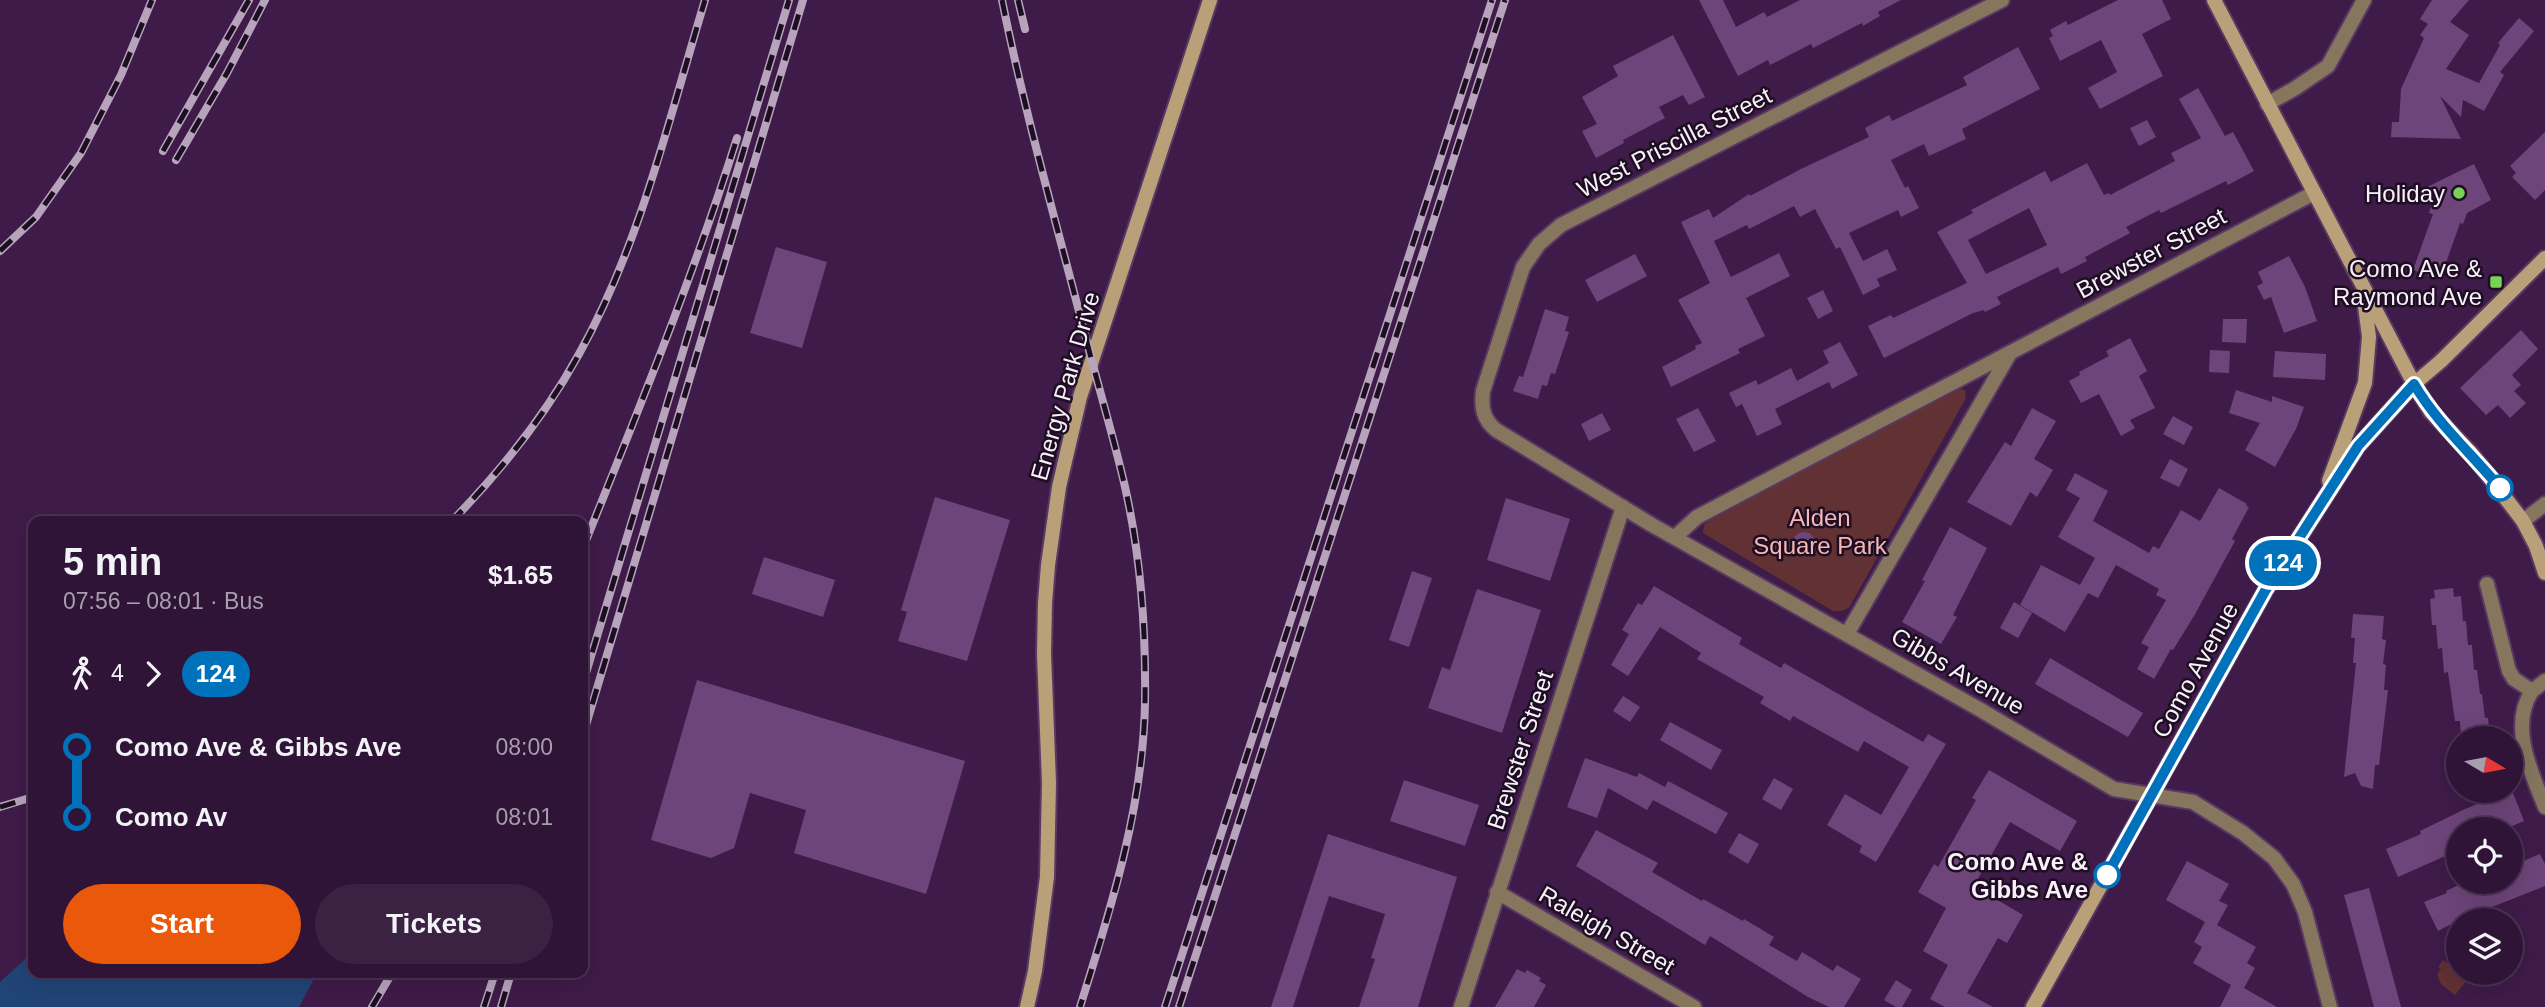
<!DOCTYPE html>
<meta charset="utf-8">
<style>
:root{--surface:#2f1437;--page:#3b2142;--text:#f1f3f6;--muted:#a79ead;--line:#4a3352;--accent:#ea580c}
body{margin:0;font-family:Helvetica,sans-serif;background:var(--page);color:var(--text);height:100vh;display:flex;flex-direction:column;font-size:26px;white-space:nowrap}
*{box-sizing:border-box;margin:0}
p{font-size:23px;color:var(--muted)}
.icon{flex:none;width:38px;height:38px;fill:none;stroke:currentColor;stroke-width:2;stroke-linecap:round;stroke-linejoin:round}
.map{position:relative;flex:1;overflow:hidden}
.drawer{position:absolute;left:28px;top:516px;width:560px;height:462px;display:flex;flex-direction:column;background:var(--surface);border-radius:14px;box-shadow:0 7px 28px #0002,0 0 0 2px var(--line)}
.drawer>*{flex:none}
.badge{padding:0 14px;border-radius:23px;font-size:24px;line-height:46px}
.needle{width:46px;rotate:100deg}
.fabs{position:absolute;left:2446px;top:726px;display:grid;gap:14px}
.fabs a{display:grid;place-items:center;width:77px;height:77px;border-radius:50%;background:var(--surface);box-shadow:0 7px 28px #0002,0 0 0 2px var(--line);font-size:35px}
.map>.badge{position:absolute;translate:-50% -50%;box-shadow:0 0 0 4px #fff}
.legs{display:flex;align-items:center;gap:10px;height:77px;padding:0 35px;font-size:23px}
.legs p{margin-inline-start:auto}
.head{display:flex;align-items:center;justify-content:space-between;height:119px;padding:0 35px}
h1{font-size:38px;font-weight:800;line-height:52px}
.primary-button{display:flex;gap:14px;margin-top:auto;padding:14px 35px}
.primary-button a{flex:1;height:80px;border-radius:42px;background:var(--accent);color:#fff;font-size:28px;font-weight:800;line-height:80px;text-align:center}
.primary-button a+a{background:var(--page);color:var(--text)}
ul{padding:0 35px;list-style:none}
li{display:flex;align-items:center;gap:24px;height:70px;font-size:26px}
li i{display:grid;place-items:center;width:10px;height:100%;margin:0 9px;background:currentColor}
li i::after{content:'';width:18px;height:18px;margin:-9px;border:5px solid;border-radius:50%;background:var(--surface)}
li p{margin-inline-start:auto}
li:first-child i{background:linear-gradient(#0000 50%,currentColor 0)}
li:last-child i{background:linear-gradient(currentColor 50%,#0000 0)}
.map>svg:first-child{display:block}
</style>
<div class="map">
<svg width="2545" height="1007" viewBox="0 0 2545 1007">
<rect width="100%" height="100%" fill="#3f1b49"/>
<g fill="#623134">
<polygon points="1956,388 1965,390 1966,398 1849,608 1841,611 1833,611 1703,533 1704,525 1710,520"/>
<polygon points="2459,956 2459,973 2473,973 2455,995 2441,984 2437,974 2441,969 2438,967 2443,960 2447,963"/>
</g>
<polygon fill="#214477" points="33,952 33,973 317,973 299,1007 0,1007 0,982"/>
<g fill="#6e457a" fill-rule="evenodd">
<polygon points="1699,0 1723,0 1736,27 1764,12 1767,17 1800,0 1901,0 1878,12 1880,16 1863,26 1862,23 1813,48 1811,44 1770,65 1768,60 1738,76"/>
<polygon points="2118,0 2162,0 2171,19 2142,34 2163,76 2100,109 2088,88 2117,72 2101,40 2060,61 2049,38 2053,36 2050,30 2066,21 2068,25"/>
<polygon points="2432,0 2469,0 2450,22 2469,35 2446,69 2479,83 2500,45 2498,43 2519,18 2534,31 2500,72 2504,75 2484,111 2463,100 2461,117 2440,96 2461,139 2391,137 2392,122 2399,122 2401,89 2424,38 2420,35 2428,24 2420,19"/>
<polygon points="1673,35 1705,97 1689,105 1683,95 1659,107 1665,118 1623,140 1624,143 1596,158 1582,131 1597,124 1582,97 1618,76 1613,66"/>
<polygon points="2018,47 2040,89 1962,129 1966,139 1929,156 1924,144 1891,160 1905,188 1908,186 1919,208 1901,217 1898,210 1849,233 1863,261 1887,249 1897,270 1877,279 1880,286 1863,295 1840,247 1836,249 1815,209 1800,217 1794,206 1749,229 1747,225 1714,241 1731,277 1779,253 1790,276 1746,298 1765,336 1738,349 1740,353 1671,387 1662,367 1696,349 1695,346 1702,343 1678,300 1710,283 1681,222 1709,209 1713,218 1749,194 1750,196 1801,169 1869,137 1865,128 1889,115 1892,121 1967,85 1963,77"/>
<path d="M2198,88L2225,136L2233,132L2254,171L2228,185L2226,181L2161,213L2159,210L2126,227L2130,233L2085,257L2087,261L2061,274L2058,267L1997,297L2001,304L1985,312L1984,310L1973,313L1884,358L1868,326L1891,315L1893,318L1967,283L1937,232L1973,213L1971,210L2045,171L2051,182L2087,163L2104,195L2109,193L2110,195L2175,161L2171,153L2201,138L2179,99ZM2029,208L2047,245L1986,274L1968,240Z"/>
<polygon points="2147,120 2156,137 2139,146 2130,128"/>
<polygon points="2545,132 2545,190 2535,200 2512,177 2516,173 2510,166"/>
<polygon points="2474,164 2491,200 2467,213 2463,224 2460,223 2440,280 2413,270 2433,214 2429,213 2433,199 2427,187"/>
<polygon points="776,247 827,262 802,348 750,333"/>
<polygon points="1635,254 1647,276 1597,302 1585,280"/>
<polygon points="2289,256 2305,287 2317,321 2284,333 2271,297 2264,300 2257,286 2263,283 2258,272"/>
<polygon points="1823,290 1833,311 1818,319 1807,298"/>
<polygon points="1545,309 1569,317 1565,331 1569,332 1555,374 1551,373 1547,386 1542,385 1538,399 1513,391 1519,376 1523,377"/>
<polygon points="2223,319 2247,319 2246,343 2222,342"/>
<polygon points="2521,330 2538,349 2512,375 2521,385 2514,391 2526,403 2510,418 2498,405 2486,415 2460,388"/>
<polygon points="2130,338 2147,371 2139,376 2155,408 2130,420 2135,428 2121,436 2099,394 2081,403 2069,381 2080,375 2079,372 2109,356 2106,351"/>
<polygon points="1840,342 1858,375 1832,389 1829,382 1775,409 1782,424 1757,436 1742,404 1736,407 1729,393 1756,380 1758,385 1791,368 1797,381 1829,363 1823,351"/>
<polygon points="2210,350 2230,351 2229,373 2209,372"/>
<polygon points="2275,351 2326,354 2325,380 2273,377"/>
<polygon points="2236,390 2272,402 2272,396 2304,407 2296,429 2275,467 2245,450 2260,423 2229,413"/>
<polygon points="1698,408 1716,441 1694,452 1676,419"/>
<polygon points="2032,408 2056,421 2034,459 2053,470 2037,497 2030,492 2011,526 1967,502 2005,442 2011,446"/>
<polygon points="1602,413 1611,430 1589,441 1581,424"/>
<polygon points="2173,416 2193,427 2184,445 2163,434"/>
<polygon points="2170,459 2188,469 2179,487 2160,478"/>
<polygon points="2075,473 2108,491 2093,521 2149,553 2153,546 2159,549 2181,510 2200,521 2219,488 2247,504 2246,506 2249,507 2232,539 2235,541 2194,616 2173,650 2171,649 2154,679 2137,669 2149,647 2141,643 2166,600 2156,595 2159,589 2116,565 2098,598 2088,593 2065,632 2020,605 2041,565 2080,585 2095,558 2058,537 2080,498 2066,490"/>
<polygon points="935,497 1010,520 967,661 898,641 907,612 901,610"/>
<polygon points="1506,498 1570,519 1550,581 1487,560"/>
<polygon points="1950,527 1987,548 1953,615 1957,617 1941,644 1902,622 1925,581 1922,580"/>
<circle cx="1804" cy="543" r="11"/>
<polygon points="764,557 835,580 823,617 752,594"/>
<polygon points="1412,571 1432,578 1409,647 1389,640"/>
<polygon points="1654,586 1742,638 1739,644 1781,668 1784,663 1923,742 1928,734 1946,744 1876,862 1859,852 1862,846 1827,825 1845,794 1881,815 1909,767 1864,741 1858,752 1793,716 1790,721 1760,703 1764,697 1697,659 1701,653 1660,627 1628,676 1611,665 1629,634 1622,630 1638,603 1642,605"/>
<polygon points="2453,588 2454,597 2461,596 2463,621 2466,621 2468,645 2472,645 2474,670 2477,670 2480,694 2482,694 2485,718 2488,718 2490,738 2461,738 2460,721 2455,721 2448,672 2444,673 2442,648 2438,649 2436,625 2432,625 2430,599 2435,598 2434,590"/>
<polygon points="1477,589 1541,610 1502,733 1428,708 1442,667 1450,670"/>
<polygon points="2014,602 2032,613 2018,638 2000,628"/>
<polygon points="2353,614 2384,616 2382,639 2386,640 2383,664 2386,665 2384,690 2388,690 2379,765 2375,765 2373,789 2361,786 2355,773 2344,777 2356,663 2353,663 2355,638 2351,638"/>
<polygon points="2050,658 2143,713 2128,737 2035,684"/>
<polygon points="697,680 965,761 926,894 794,853 806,810 750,793 734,848 711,858 651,840"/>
<polygon points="1623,696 1640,707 1630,722 1613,711"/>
<polygon points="1670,722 1722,750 1711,770 1660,740"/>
<polygon points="1585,758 1637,777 1639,773 1665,787 1668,781 1728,813 1716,834 1653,800 1647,810 1608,788 1597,818 1567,807"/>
<polygon points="1989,770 2077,821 2060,851 2010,822 1974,886 2023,915 2007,943 1998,938 1967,993 1993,1007 1945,1007 1930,999 1948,965 1923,951 1946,908 1918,892 1934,864 1938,867 1976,800 1972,798"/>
<polygon points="1774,778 1793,789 1781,810 1762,799"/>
<polygon points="1404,780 1479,805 1465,846 1390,821"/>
<polygon points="2513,793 2524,821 2503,830 2459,830 2459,850 2398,877 2386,849 2421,834 2420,831 2465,809 2489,799 2490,802"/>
<polygon points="1596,830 1658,863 1652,872 1702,901 1703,899 1743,921 1744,919 1774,937 1769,945 1797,961 1802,952 1833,971 1837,965 1861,979 1844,1007 1829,1007 1808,997 1710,936 1705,945 1576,866"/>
<polygon points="1739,833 1759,844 1748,864 1728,852"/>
<polygon points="1328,834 1457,877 1418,1007 1359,1007 1375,959 1371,958 1385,914 1329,896 1293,1007 1271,1007"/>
<polygon points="2540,854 2545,864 2545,886 2459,920 2438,931 2424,902 2447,893 2446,891 2465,882 2511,882 2511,866"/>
<polygon points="2187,861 2229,884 2219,901 2228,905 2217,925 2256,947 2247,963 2255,968 2244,988 2277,1007 2220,1007 2231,985 2193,963 2202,947 2194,942 2205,922 2166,900"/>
<polygon points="2369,888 2401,1007 2374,1007 2344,895"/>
<polygon points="1517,969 1525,973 1527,970 1541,978 1539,981 1546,985 1534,1007 1495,1007"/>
<polygon points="1896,980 1912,990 1902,1007 1896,1007 1884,1000"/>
</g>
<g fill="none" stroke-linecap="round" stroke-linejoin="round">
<g stroke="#593962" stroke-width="18">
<g id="street">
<path d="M2002,0L1561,225L1539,244L1523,267L1483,391C1481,408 1483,419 1496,430L1652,525L1979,709L2114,789L2193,802L2243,833L2274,858L2293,884L2305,912L2330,1007"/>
<polyline points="2267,104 2294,89 2328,66 2364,0"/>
<polyline points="2523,521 2545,504"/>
<polyline points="1675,537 1697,517 2314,193"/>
<path d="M2487,584L2509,671L2514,679L2532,691C2509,726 2531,772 2545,807"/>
<polyline points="1847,634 2010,353"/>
<polyline points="2532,691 2545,681"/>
<polyline points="1497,892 1694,1007"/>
<polyline points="1461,1007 1623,507"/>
</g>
</g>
<g stroke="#593962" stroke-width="18">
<g id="secondary">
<polyline points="2214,0 2414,384 2431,412 2471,453 2523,521 2536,546 2545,573"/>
<polyline points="2329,481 2365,383 2369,337 2364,298"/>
<polyline points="1027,1007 1035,971 1047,877 1049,783 1044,654 1045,603 1048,565 1059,487 1080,397 1210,0"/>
<polyline points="2033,1007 2265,591 2358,446 2414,384 2441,361 2545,258"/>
</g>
</g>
<use href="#street" stroke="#86765e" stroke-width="14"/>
<use href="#secondary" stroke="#b9a079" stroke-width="14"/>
<g stroke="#b7a4bc" stroke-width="8">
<g id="rail">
<path d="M1002,0C1026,119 1060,236 1090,354C1102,399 1115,443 1125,487C1141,557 1146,631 1145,703C1143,808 1111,908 1080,1007"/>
<polyline points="1018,0 1025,29"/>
<polyline points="163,151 249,0"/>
<polyline points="176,160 227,73 265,0"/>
<polyline points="0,251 36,217 81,153 121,75 152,0"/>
<path d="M451,522C500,472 545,416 579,354C640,245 669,119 705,0"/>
<path d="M583,548C637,413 693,278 737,138"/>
<polyline points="583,683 789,0"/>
<polyline points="583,735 803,0"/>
<polyline points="0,807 33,797"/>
<polyline points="372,1007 392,973"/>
<polyline points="484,1007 495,973"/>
<polyline points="501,1007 511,973"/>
<polyline points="1165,1007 1492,0"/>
<polyline points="1179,1007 1505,0"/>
</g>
</g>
<use href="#rail" stroke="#1d0e22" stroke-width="5" stroke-dasharray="16" stroke-linecap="butt"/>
</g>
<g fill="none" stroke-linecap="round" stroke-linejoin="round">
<g stroke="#fff" stroke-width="16">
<path id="line-1" d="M2107,875L2265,591L2358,446L2414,384C2437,423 2471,453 2500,488"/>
</g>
<use href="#line-1" stroke="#0072bc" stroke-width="10"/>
</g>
<g fill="#79d157" stroke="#1d0e22" stroke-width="2.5">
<circle cx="2459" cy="193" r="7"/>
<rect x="2489" y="275" width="14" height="14" rx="3.5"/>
</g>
<g fill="#fff" stroke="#0072bc" stroke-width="3.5">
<circle cx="2500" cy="488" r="12"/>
<circle cx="2107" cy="875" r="12"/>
</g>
<g text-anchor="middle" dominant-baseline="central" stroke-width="5" stroke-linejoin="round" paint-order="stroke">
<g font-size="24" fill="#f9f0fc" stroke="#1d0e22">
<text transform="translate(1674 142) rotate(-27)">West Priscilla Street</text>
<text transform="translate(2151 253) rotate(-28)">Brewster Street</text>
<text transform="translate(1065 386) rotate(-74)">Energy Park Drive</text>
<text transform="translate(2195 670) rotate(-61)">Como Avenue</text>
<text transform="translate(1958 671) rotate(30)">Gibbs Avenue</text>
<text transform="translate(1520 750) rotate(-72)">Brewster Street</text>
<text transform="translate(1607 930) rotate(30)">Raleigh Street</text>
</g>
<g font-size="24" fill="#f9f0fc" stroke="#1d0e22" text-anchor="end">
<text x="2445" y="193">Holiday</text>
<text x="2482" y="268">Como Ave &amp;<tspan x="2482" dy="28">Raymond Ave</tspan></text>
</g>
<g font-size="24" fill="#f6b5b6" stroke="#1d0e22">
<text x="1820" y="517">Alden<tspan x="1820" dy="28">Square Park</tspan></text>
</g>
<g font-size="24" font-weight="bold" fill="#f9f0fc" stroke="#1d0e22" text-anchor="end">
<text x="2088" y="861">Como Ave &amp;<tspan x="2088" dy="28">Gibbs Ave</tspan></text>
</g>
</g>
</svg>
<div class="fabs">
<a><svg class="needle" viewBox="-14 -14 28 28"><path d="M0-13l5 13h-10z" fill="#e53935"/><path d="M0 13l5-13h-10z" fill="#a79ead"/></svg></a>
<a><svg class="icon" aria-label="locate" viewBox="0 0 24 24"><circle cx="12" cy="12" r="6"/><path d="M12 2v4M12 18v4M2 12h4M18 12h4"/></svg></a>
<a><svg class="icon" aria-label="layers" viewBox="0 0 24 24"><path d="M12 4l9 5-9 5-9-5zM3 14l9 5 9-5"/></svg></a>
</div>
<b class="badge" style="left:2283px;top:563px;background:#0072bc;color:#fff">124</b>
<section class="drawer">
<div class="head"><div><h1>5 min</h1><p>07:56 – 08:01 · Bus</p></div><b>$1.65</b></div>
<div class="legs"><svg class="icon" aria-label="walk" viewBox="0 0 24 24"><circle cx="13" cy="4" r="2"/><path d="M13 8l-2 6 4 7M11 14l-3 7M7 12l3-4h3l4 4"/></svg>4<svg class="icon" aria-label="forward" viewBox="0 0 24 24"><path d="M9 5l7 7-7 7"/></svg><b class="badge" style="background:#0072bc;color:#fff">124</b></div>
<ul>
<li><i style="color:#0072bc"></i><b>Como Ave &amp; Gibbs Ave</b><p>08:00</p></li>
<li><i style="color:#0072bc"></i><b>Como Av</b><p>08:01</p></li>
</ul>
<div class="primary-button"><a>Start</a><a>Tickets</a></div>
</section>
</div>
